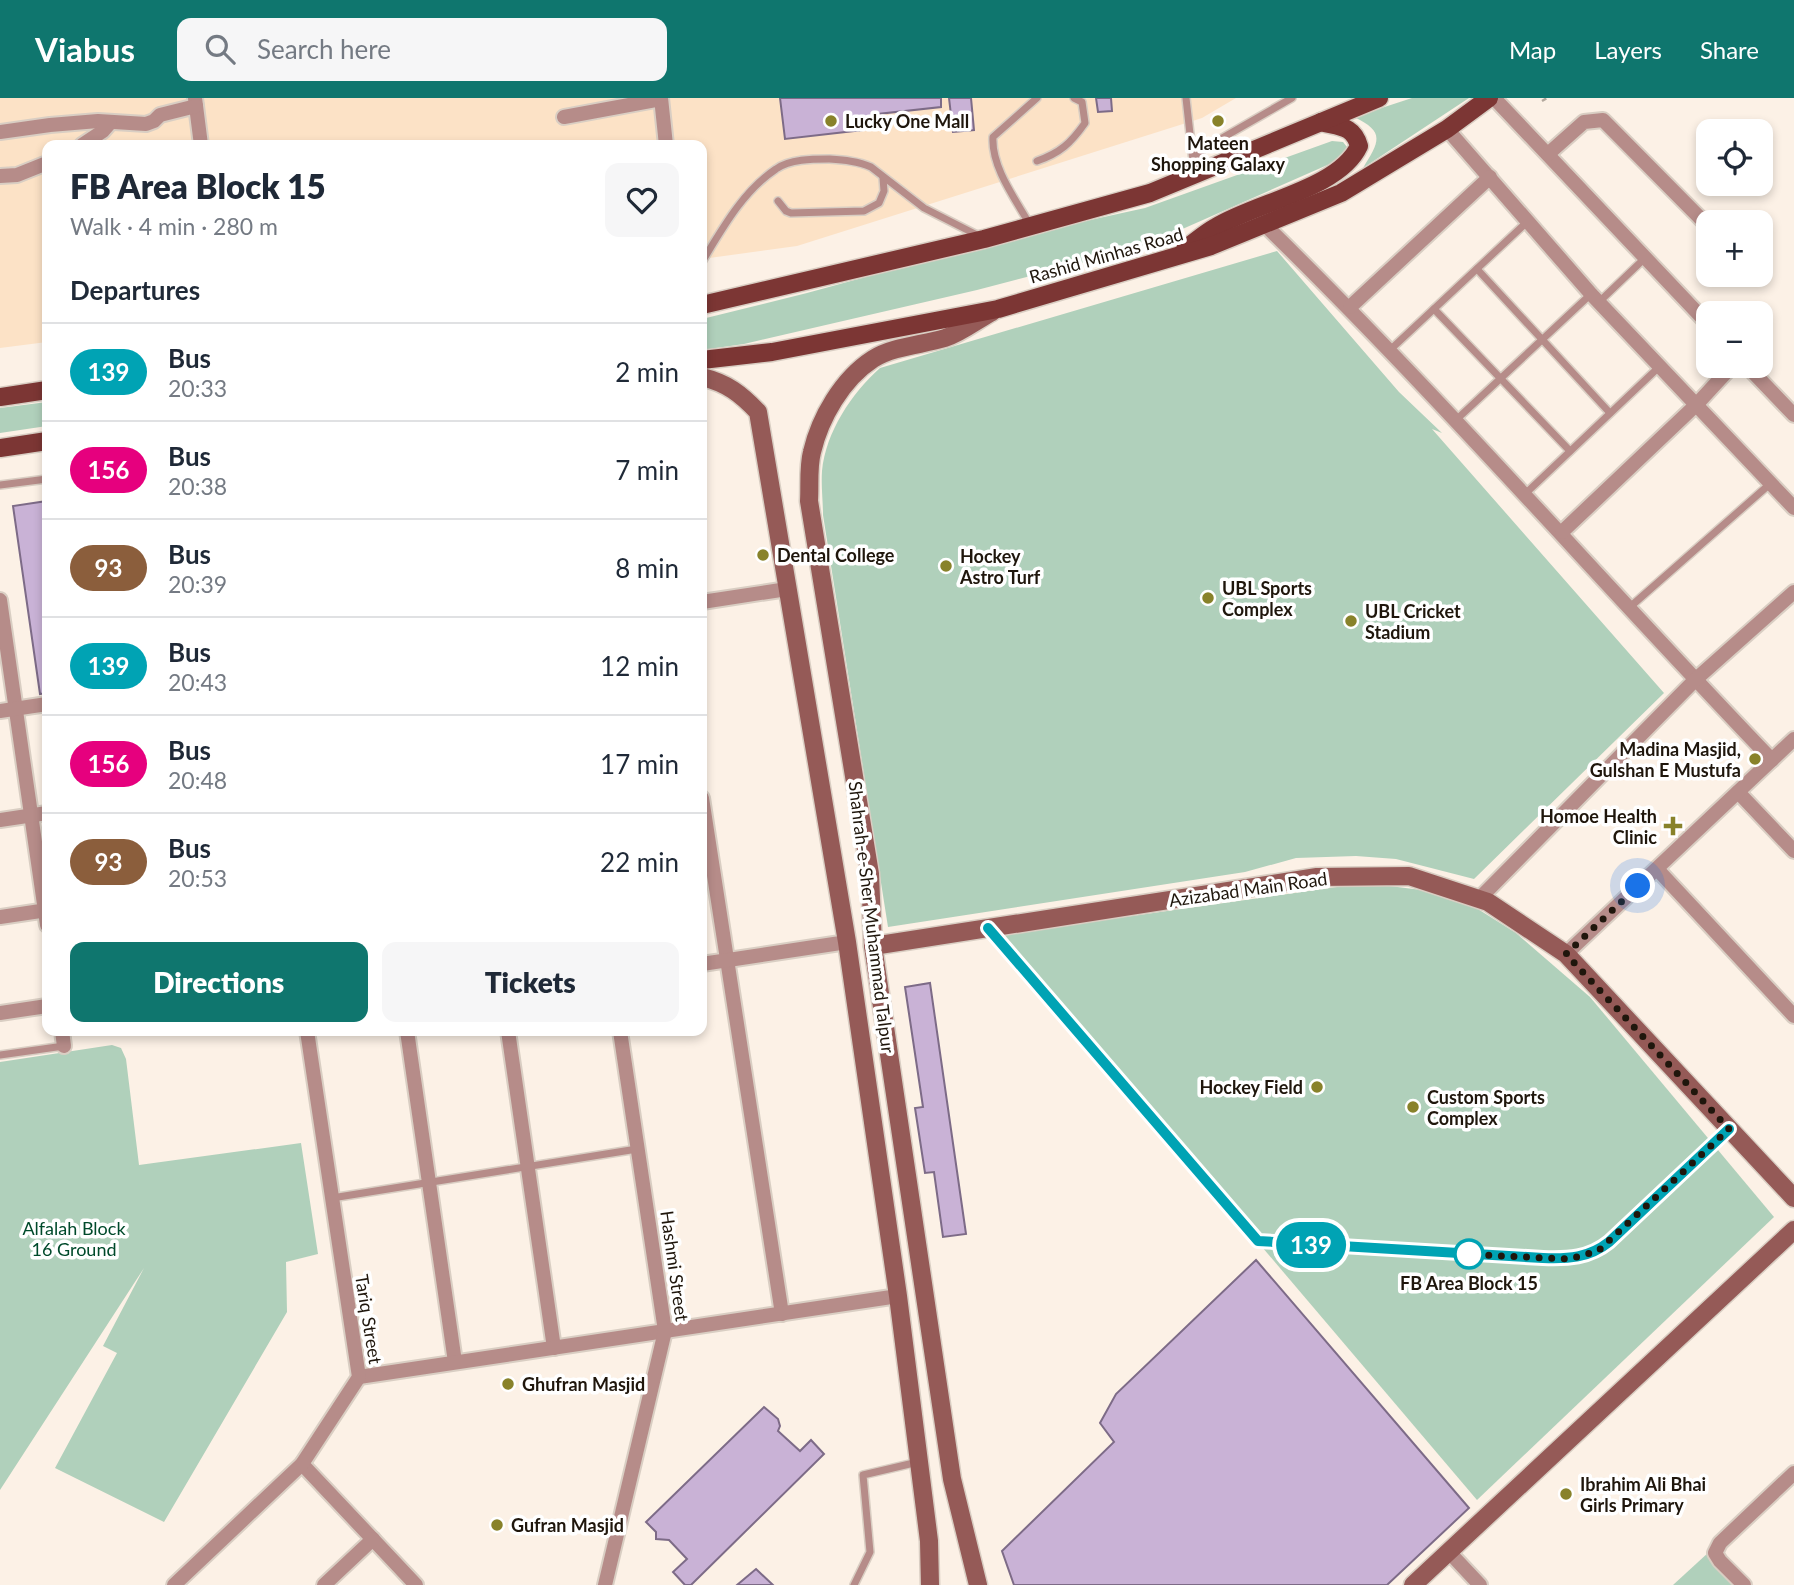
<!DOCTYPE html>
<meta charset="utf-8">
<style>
:root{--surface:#fff;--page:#f6f6f7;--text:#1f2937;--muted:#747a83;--line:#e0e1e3;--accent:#0f766e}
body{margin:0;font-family:Lato,sans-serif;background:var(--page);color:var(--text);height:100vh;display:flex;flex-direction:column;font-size:26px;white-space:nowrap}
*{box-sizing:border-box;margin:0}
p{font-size:23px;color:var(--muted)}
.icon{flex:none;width:38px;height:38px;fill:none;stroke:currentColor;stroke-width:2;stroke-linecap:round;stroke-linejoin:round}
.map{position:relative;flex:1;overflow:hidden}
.drawer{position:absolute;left:42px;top:42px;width:665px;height:896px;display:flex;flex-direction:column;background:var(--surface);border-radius:14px;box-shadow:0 4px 10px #0003}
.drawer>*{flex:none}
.badge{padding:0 14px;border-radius:23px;font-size:24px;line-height:46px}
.tools{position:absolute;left:1696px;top:21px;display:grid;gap:14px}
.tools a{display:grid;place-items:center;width:77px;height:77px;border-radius:14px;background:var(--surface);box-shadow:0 4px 10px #0003;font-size:35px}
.you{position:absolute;width:35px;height:35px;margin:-18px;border:5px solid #fff;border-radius:50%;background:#1a73e8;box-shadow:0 0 0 10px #1a73e833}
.map>.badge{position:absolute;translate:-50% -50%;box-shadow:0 0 0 4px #fff}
h2{padding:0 28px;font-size:26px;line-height:63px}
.round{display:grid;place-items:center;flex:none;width:74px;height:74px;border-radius:14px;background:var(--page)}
.headline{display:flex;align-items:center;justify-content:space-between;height:119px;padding:0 28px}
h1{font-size:33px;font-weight:800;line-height:52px}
.cta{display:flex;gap:14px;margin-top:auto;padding:14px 28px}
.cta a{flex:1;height:80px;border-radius:14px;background:var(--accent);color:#fff;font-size:28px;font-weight:800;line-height:80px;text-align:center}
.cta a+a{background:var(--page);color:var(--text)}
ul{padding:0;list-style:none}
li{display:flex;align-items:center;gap:21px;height:98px;padding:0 28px;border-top:2px solid var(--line)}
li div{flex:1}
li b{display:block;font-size:26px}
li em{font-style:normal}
li .badge{min-width:77px;font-weight:700;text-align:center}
header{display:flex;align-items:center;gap:42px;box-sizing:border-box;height:98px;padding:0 35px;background:var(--accent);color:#fff}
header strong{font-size:33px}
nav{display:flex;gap:38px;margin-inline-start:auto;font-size:24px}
.search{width:490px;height:63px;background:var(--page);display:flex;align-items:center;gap:18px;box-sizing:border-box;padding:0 24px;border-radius:14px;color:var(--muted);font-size:26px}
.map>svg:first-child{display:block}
</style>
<header>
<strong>Viabus</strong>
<div class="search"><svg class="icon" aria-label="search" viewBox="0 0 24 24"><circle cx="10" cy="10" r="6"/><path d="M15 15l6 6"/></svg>Search here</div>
<nav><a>Map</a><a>Layers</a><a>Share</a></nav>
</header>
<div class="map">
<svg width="1794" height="1487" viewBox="0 0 1794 1487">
<rect width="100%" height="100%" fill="#fcf1e6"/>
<polygon fill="#fce2c6" points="0,0 1236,0 1202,20 797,148 702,161 702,47 47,47 47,244 0,250"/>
<g fill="#b0d0bb">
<path d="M1412,0H1469L1363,70C1379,44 1386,34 1354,19Z"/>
<polygon points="1332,43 1343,44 1347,49 1341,61 1153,144 1104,159 977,192 744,246 702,252 702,221 807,195 1008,140 1145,110"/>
<path d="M1277,153L1399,294L1442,335L1432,331L1664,595L1474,781L1396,761L1356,758L1296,760L1245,774L888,829L823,417C823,403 821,388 822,373C826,334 851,296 880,270Z"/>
<polygon points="47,304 47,328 0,335 0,310"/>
<polygon points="1365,785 1454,796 1516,835 1590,899 1774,1119 1477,1402 997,837"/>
<polygon points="112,947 121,950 126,961 139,1067 301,1045 318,1156 286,1164 287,1214 164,1424 55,1370 117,1255 103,1248 144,1170 0,1392 0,964"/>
<polygon points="1709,1454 1740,1487 1673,1487"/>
</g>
<g fill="#c9b2d6" stroke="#7d6b87" stroke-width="2">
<polygon points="780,0 941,0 941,9 878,16 880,30 785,41"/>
<polygon points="949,0 971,0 974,32 953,34"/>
<polygon points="1096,0 1111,0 1112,13 1098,14"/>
<polygon points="47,403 47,595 40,596 13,408"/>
<polygon points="930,885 966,1136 943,1139 934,1074 925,1075 915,1010 923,1009 905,889"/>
<polygon points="1256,1162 1469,1410 1387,1487 1014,1487 1002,1453 1114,1344 1100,1325 1116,1296"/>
<polygon points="764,1309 778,1321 780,1328 778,1333 800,1353 811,1342 824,1356 691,1487 685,1487 673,1474 687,1461 669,1442 656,1441 656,1434 646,1424"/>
<polygon points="756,1471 773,1487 737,1487"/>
</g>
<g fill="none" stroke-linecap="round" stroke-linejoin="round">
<g stroke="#d9cec3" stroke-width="10">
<g id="lane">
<polyline points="1186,0 1193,63"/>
<path d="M1037,63C1060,55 1071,45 1085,25L1082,4L1074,0"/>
<polyline points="1182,77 1203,51 1292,0"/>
<polyline points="778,103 786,113 791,115 864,113 879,105 884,93 883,80"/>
<path d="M1030,127C1016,102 991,69 993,39L1037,0"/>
<path d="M702,164C722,131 743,93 776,71C790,61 812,61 829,61C843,62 858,63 871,69L924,110L979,138"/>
<polyline points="1477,171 1610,315"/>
<polyline points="1599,204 1645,160"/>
<polyline points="1434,211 1570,353"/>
<polyline points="1390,252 1528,123"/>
<polyline points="1456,322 1591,196"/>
<polyline points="0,387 47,381"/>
<polyline points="1525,396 1659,269"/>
<polyline points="1630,509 1771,385"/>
<path d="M989,830L1258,1143L1543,1160C1568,1161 1588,1160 1609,1144L1729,1031"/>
<polyline points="0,957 64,948"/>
<polyline points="332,1100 637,1051"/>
<polyline points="854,1487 870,1454 863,1377 918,1364"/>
</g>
</g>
<g stroke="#d9cec3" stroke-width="18">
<g id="street">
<polyline points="195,0 201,47"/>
<polyline points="661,0 666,47"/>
<polyline points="1494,0 1708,226"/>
<polyline points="564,19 661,1"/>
<polyline points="1447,31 1591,196 1794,410"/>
<polyline points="0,34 50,27 98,23 146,26 154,23 160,17 196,8"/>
<polyline points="82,47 103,33 110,25"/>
<polyline points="1548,56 1584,24 1603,22 1708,128"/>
<polyline points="0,78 17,77 47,65"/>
<path d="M1265,127C1441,299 1602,485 1772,662"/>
<polyline points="1350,209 1490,79"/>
<polyline points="1747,268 1794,317"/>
<polyline points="1562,434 1697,306 1732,268"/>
<polyline points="0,502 47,827"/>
<polyline points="702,504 787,491"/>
<polyline points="0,613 47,606"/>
<polyline points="1738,694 1794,753"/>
<polyline points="702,700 782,1216"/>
<polyline points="0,722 47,715"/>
<polyline points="1657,771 1794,918"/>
<polyline points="1479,801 1695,582 1794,494"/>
<polyline points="0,819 47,812"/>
<polyline points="1566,856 1794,641"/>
<polyline points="702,866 847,844"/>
<polyline points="0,915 47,908"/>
<polyline points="62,933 64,948"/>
<polyline points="407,933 455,1264"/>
<polyline points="508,933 554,1250"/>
<polyline points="359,1279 898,1198"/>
<polyline points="302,1366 416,1487"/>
<polyline points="1449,1454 1480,1487"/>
<polyline points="174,1487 302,1366 359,1279 307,933"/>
<polyline points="324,1487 373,1441"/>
<polyline points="605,1487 665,1233 620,933"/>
<polyline points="1744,1487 1720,1463 1715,1455 1720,1445 1794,1375"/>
</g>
</g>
<g stroke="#d9cec3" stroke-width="21">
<g id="secondary">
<path d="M702,279C727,285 741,296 758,314L847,844L898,1198L929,1443L930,1487"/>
<polyline points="873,848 1317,779 1409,778 1488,804 1566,856 1794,1100"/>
<path d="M978,1487L952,1381L873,848L870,776L809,403C810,387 808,369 812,354C820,320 842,281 873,261C894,248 922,247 945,240C961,235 977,222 992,214"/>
<polyline points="1413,1487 1794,1132"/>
</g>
</g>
<g stroke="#d9cec3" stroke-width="21">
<g id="primary">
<path d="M1185,151C1195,144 1205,135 1216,129C1256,104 1339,91 1359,48C1353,27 1339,29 1321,24"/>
<polyline points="702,207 984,141 1150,95 1379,0"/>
<polyline points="702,262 772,254 998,211 1211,148 1341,95 1447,31 1489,0"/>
<polyline points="0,299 47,292"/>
<polyline points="0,350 47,343"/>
</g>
</g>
<polyline stroke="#b2a89d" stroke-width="2.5" stroke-dasharray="5 3.5" stroke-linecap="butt" points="1542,3 1547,0"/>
<use href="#lane" stroke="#b68c89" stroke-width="7"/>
<use href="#street" stroke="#b68c89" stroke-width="14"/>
<use href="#secondary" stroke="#955a57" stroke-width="18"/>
<use href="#primary" stroke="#7c3634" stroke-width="18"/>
</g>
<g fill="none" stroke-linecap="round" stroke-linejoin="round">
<g stroke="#fff" stroke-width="16">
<path id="line" d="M988,830L1258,1143L1543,1160C1568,1161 1589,1160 1609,1144L1729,1031"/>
</g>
<use href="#line" stroke="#00a3b4" stroke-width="10"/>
<polyline stroke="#1f160c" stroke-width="7" stroke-dasharray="0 12.6" points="1469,1156 1460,1156 1569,1161 1598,1153 1729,1031 1566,856 1638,788"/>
</g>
<g fill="#88822a" stroke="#fff" stroke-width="2.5">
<circle cx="831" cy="23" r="7"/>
<circle cx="1218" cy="23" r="7"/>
<circle cx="763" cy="457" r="7"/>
<circle cx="946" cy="468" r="7"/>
<circle cx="1208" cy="500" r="7"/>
<circle cx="1351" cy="523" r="7"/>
<circle cx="1755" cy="661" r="7"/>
<path d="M1669.5 717.5h7v7h7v7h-7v7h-7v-7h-7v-7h7z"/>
<circle cx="1317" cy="989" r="7"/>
<circle cx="1413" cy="1009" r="7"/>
<circle cx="508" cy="1286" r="7"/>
<circle cx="1566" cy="1396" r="7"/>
<circle cx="497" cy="1427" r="7"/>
</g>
<circle fill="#fff" stroke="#00a3b4" stroke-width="3.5" cx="1469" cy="1156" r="14"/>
<g text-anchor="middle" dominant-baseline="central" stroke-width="7" stroke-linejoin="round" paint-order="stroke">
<g font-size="18" font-weight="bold" fill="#1f160c" stroke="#fff" text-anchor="start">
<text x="845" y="23">Lucky One Mall</text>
<text x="1218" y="45" text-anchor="middle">Mateen<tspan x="1218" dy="21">Shopping Galaxy</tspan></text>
<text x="777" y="457">Dental College</text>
<text x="960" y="458">Hockey<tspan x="960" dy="21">Astro Turf</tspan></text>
<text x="1222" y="490">UBL Sports<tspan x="1222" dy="21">Complex</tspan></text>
<text x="1365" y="513">UBL Cricket<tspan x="1365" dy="21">Stadium</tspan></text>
<text x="1741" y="651" text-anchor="end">Madina Masjid,<tspan x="1741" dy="21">Gulshan E Mustufa</tspan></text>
<text x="1657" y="718" text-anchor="end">Homoe Health<tspan x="1657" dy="21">Clinic</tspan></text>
<text x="1303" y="989" text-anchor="end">Hockey Field</text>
<text x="1427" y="999">Custom Sports<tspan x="1427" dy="21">Complex</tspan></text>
<text x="522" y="1286">Ghufran Masjid</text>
<text x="1580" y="1386">Ibrahim Ali Bhai<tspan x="1580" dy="21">Girls Primary</tspan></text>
<text x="511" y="1427">Gufran Masjid</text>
</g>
<g font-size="18" fill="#1f160c" stroke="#fff">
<text transform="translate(1106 157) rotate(-16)">Rashid Minhas Road</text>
<text transform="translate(1248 791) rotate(-8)">Azizabad Main Road</text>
<text transform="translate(872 819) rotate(83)">Shahrah-e-Sher Muhammad Talpur</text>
<text transform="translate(675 1168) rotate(82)">Hashmi Street</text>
<text transform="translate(369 1221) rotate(81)">Tariq Street</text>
</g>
<g font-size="18" fill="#004a2b" stroke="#fff">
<text x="74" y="1130">Alfalah Block<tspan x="74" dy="21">16 Ground</tspan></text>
</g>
<g font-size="18" font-weight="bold" fill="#1f160c" stroke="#fff">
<text x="1469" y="1185">FB Area Block 15</text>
</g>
</g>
</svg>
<div class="tools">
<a><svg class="icon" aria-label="locate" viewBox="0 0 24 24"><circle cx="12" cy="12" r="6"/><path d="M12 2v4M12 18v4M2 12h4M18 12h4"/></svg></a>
<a>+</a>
<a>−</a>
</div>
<div class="you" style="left:1638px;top:788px"></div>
<b class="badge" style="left:1311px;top:1147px;background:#00a3b4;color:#fff">139</b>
<section class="drawer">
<div class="headline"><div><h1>FB Area Block 15</h1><p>Walk · 4 min · 280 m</p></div><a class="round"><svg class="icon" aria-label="heart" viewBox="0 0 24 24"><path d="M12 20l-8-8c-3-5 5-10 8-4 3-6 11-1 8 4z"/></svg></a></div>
<h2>Departures</h2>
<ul>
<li><span class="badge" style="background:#00a3b4;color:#fff">139</span><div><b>Bus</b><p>20:33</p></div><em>2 min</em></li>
<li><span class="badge" style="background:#e6007e;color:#fff">156</span><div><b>Bus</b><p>20:38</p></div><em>7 min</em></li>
<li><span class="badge" style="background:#8b5e3c;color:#fff">93</span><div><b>Bus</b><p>20:39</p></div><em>8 min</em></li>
<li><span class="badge" style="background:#00a3b4;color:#fff">139</span><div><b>Bus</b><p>20:43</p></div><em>12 min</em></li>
<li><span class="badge" style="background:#e6007e;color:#fff">156</span><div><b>Bus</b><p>20:48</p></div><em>17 min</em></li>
<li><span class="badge" style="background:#8b5e3c;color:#fff">93</span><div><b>Bus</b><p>20:53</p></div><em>22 min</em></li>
</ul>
<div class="cta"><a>Directions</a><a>Tickets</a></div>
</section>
</div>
